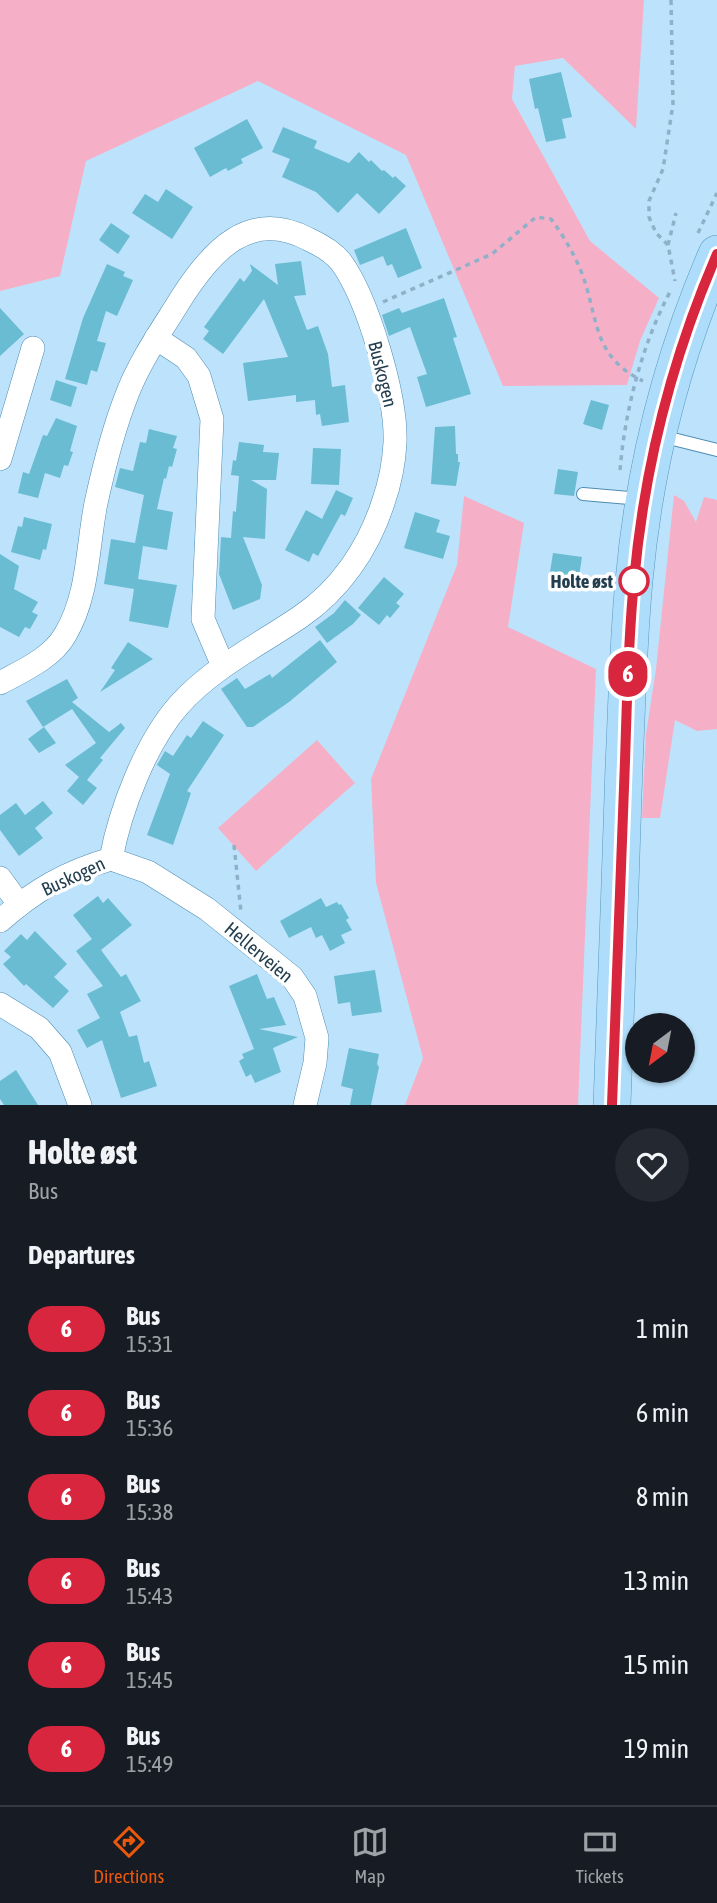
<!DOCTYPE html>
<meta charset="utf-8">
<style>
:root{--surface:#171b24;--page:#242831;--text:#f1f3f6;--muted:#9ea1a6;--line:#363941;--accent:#ea580c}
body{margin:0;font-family:"Asap Condensed",sans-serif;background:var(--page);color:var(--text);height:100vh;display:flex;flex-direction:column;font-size:26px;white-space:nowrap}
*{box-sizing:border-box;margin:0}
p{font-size:23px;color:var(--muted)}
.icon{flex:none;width:38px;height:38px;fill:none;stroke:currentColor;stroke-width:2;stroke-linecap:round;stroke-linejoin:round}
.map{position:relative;height:1105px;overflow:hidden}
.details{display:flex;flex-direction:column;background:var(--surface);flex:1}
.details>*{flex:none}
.badge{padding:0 14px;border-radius:23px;font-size:24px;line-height:46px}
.needle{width:46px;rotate:212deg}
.controls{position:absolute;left:625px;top:1013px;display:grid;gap:14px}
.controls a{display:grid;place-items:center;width:70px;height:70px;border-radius:50%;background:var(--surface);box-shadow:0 2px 5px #0004;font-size:35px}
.map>.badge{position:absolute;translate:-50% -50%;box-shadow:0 0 0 4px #fff}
h2{padding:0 28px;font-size:26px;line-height:63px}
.round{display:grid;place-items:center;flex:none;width:74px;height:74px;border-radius:37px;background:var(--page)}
.head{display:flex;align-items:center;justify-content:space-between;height:119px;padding:0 28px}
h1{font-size:33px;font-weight:800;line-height:52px}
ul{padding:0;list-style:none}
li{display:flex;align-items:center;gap:21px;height:84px;padding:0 28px}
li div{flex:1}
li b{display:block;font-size:26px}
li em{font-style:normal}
li .badge{min-width:77px;font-weight:700;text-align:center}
.menu{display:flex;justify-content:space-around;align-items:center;height:98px;border-top:2px solid var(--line);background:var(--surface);font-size:19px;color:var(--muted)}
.menu a{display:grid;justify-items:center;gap:4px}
.menu .active{color:var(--accent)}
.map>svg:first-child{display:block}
</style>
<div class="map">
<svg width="717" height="1105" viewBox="0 0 717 1105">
<rect width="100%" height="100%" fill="#bde3fc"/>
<g fill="#f5b0c7">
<polygon points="0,0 644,0 636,129 563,58 515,66 512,99 590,241 659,298 640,341 627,385 503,386 406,155 258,81 86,161 60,276 0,291"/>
<polygon points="674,495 684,501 696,522 704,497 717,500 717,729 697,731 675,720 660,818 642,818 646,734 656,669"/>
<polygon points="464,496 524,523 508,627 596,669 578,1105 405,1105 423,1058 376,883 371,779 457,565"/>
<polygon points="317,740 355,783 256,871 218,828"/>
</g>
<g fill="#69bcd2">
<polygon points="561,72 572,117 562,119 566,138 546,142 538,108 535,109 529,79"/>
<polygon points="247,119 263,148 241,159 243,163 228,171 226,168 210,177 194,148"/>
<polygon points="283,127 317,141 314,148 349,163 359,152 369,162 371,160 382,171 384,170 393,178 395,176 406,186 379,214 357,193 338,213 316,192 282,177 290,159 272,152"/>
<polygon points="166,189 193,207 172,239 132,213 145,194 158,202"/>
<polygon points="111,223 130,236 118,254 99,240"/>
<polygon points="406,228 422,268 398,278 392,264 387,266 383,256 360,265 354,250"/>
<polygon points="301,261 306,295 294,296 307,330 318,326 328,354 332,387 345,385 349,422 322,426 320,414 316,415 315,400 296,402 296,395 248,401 243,363 288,357 264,299 223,354 203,339 209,331 204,327 240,278 244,282 252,271 250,264 278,285 275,264"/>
<polygon points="107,264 125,272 123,276 133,280 117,316 106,311 97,341 106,343 97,372 91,370 87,385 65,379 83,318"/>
<polygon points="444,298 457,337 453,338 471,394 426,407 417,377 427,374 410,327 389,336 382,315 399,308 402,313"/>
<polygon points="0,308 24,334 0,356"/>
<polygon points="56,380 77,387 71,407 50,400"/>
<polygon points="591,400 609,405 602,430 583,424"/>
<polygon points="56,418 77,426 70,451 73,452 68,466 64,465 60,478 45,473 38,498 18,493 23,472 29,474 43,435 47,436"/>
<polygon points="455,426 456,454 458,454 458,462 460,462 456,486 431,484 435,427"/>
<polygon points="149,429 177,436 173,448 177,449 172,467 169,466 166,479 164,478 157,509 173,512 167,550 143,546 138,579 177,585 168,628 129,621 134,589 104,584 111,539 135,543 144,495 115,487 120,468 133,471 140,442 146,443"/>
<polygon points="239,442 264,445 263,452 279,453 276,480 251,480 267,489 265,539 243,537 262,585 260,599 233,610 219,574 221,537 231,538 233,511 236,512 239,476 231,475 233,460 236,461"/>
<polygon points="313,448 341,449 339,485 311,484"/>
<polygon points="558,469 578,472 574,496 554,494"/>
<polygon points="336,490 353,498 345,516 341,514 318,556 313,553 309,562 285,550 306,510 322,519"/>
<polygon points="415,512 440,520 436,532 450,536 443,559 404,548"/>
<polygon points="24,517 52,524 46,550 43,549 40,560 11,552 18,526 22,527"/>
<polygon points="553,553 582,557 577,589 548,585"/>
<polygon points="0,554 19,566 14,589 38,602 32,612 38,615 30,629 25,627 19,637 0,627"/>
<polygon points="384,577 404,594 396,603 400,606 390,618 387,615 379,625 358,608"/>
<polygon points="345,600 361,615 353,624 327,643 315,627 334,613"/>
<polygon points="320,640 337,662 289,702 253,727 247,727 221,689 237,678 245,689 270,674 272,678"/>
<polygon points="128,642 153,659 100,692 115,670 111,668"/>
<polygon points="67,679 78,698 72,702 109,732 121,723 125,728 100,758 103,760 87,780 97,788 83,805 67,791 79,777 65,765 96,743 72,709 43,727 26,701"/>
<polygon points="203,721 224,735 187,791 191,793 173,845 147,835 170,774 157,765 165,751 173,756 187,735 191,738"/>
<polygon points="44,727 56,743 39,753 28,739"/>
<polygon points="43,801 53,813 35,828 43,838 19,856 0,830 0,815 16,803 25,815"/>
<polygon points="98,896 103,903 108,898 132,925 101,950 121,977 126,974 141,1001 120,1012 129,1037 137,1035 144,1063 149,1061 157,1086 121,1098 102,1040 87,1048 77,1030 100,1018 87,994 103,986 76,951 92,939 73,915"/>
<polygon points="321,898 326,907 337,902 339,905 341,904 349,918 346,920 352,930 341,935 345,943 330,951 322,935 316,938 311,927 289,938 280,921"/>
<polygon points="35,931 67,964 54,977 69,991 53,1008 26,984 24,986 3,964 11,957 4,951 21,934 27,940"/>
<polygon points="375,970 382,1012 352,1016 350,1002 338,1004 334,976"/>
<polygon points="257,974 267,999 274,997 286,1025 259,1029 298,1037 273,1048 281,1072 255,1083 251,1074 246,1077 239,1061 244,1058 242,1054 254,1049 229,986"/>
<polygon points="349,1048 379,1054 377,1064 379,1067 371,1105 350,1105 353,1089 341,1086"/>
<polygon points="16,1070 38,1105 4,1105 0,1099 0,1081"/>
</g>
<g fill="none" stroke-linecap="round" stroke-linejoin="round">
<g stroke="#4e8cb3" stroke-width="14">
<g id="lane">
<polyline points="661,436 717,450"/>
<polyline points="583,494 641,499"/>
</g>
</g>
<g stroke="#4e8cb3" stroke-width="24">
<g id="street">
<polyline points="156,338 186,358 199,376 212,419 203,619 223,666"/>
<polyline points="0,459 33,348"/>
<path d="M0,683C22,671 52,658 65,635C89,595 87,548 96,503C104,466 114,427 128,392C141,359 163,328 182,297C211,252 249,208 308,239C319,244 333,252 341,262C368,299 397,398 395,443C394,462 389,486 383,503C368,549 340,590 300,617C259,645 213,667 179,705C146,742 120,810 111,859"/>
<polyline points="111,859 148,872 207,909 292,977 305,996 317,1038 315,1063 305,1105"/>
<polyline points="0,878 19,904"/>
<path d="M0,921C35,890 66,872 111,859"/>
<polyline points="0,1004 39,1028 60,1052 80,1105"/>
</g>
</g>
<g stroke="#5997bd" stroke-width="38">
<path id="primary" d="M612,1105C617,992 620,879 624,766C627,705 628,643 634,581C644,469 672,358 717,254"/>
</g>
<g stroke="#8fb1c8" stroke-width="3.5" stroke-dasharray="5 5" stroke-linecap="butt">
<polyline points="671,0 673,104 663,169 649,201 649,217 656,233 668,245 675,281"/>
<polyline points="698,233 717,193"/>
<polyline points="668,245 676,213"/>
<path d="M383,302L492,254L536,217L551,219C563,235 573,252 581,271C599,317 591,356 643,381"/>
<path d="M620,470C625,410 642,344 671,290"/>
<polyline points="234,845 241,912"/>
</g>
<use href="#lane" stroke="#fff" stroke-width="12"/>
<use href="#street" stroke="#fff" stroke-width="23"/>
<use href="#primary" stroke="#adddfb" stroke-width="37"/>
</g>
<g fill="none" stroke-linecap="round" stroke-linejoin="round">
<g stroke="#fff" stroke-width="16">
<path id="line" d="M612,1105C617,990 620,876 625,761C627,701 628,641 634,581C644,469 672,358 717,254"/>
</g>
<use href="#line" stroke="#d7263d" stroke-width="10"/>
</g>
<circle fill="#fff" stroke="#d7263d" stroke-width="3.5" cx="634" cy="581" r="14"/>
<g text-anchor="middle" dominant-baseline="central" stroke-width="7" stroke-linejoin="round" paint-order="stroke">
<g font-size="19" fill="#233e4e" stroke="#fefefe">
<text transform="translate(383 374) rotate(76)">Buskogen</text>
<text transform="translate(73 876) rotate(-25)">Buskogen</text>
<text transform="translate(259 952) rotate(40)">Hellerveien</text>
</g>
<g font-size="19" font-weight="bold" fill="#233e4e" stroke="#fefefe" text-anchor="end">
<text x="613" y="581">Holte øst</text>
</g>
</g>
</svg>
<div class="controls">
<a><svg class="needle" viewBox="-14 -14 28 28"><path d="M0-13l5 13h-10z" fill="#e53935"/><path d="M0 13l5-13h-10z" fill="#9ea1a6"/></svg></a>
</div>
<b class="badge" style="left:628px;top:674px;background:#d7263d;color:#fff">6</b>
</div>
<section class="details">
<div class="head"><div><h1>Holte øst</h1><p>Bus</p></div><a class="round"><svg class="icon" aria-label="heart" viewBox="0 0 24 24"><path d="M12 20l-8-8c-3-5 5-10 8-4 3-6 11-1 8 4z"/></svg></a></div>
<h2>Departures</h2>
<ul>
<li><span class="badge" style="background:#d7263d;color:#fff">6</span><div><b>Bus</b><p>15:31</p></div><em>1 min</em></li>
<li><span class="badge" style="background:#d7263d;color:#fff">6</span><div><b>Bus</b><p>15:36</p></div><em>6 min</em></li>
<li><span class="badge" style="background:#d7263d;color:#fff">6</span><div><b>Bus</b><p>15:38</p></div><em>8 min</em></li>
<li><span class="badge" style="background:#d7263d;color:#fff">6</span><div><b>Bus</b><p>15:43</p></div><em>13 min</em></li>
<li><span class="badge" style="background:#d7263d;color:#fff">6</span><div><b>Bus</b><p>15:45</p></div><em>15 min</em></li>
<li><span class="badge" style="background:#d7263d;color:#fff">6</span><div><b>Bus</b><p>15:49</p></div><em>19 min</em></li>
</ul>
</section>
<nav class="menu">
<a class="active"><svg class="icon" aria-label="directions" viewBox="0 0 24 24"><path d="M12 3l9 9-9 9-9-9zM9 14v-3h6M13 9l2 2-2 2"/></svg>Directions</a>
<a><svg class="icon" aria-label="map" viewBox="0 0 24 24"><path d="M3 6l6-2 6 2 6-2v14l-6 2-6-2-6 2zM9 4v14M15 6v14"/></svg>Map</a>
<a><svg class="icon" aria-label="tickets" viewBox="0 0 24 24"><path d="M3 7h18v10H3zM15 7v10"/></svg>Tickets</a>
</nav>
